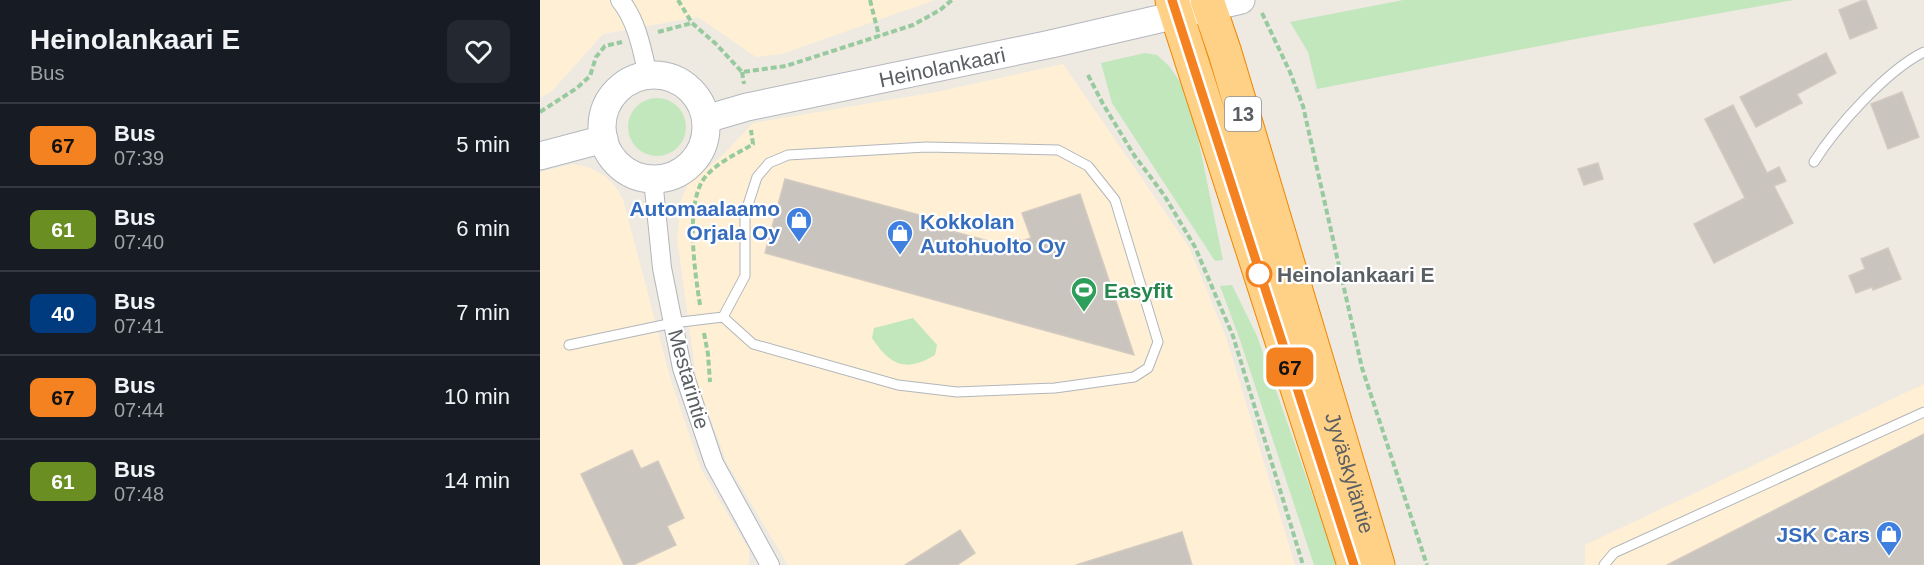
<!DOCTYPE html>
<meta charset="utf-8">
<style>
:root{--surface:#171b24;--page:#242831;--text:#f1f3f6;--muted:#9ea1a6;--line:#363941}
body{margin:0;font-family:Helvetica,sans-serif;background:var(--page);color:var(--text);height:100vh;display:flex;flex-direction:column;font-size:22px;white-space:nowrap}
*{box-sizing:border-box;margin:0}
p{font-size:20px;color:var(--muted)}
.icon{flex:none;width:33px;height:33px;fill:none;stroke:currentColor;stroke-width:2;stroke-linecap:round;stroke-linejoin:round}
.map{position:relative;flex:1;overflow:hidden}
.details{display:flex;flex-direction:column;background:var(--surface);width:540px}
.details>*{flex:none}
.badge{padding:0 12px;border-radius:9px;font-size:21px;line-height:39px}
.map>.badge{position:absolute;translate:-50% -50%;box-shadow:0 0 0 3px #fff}
.round{display:grid;place-items:center;flex:none;width:63px;height:63px;border-radius:12px;background:var(--page)}
.overview{display:flex;align-items:center;justify-content:space-between;height:102px;padding:0 30px}
h1{font-size:28px;font-weight:800;line-height:45px}
ul{padding:0;list-style:none}
li{display:flex;align-items:center;gap:18px;height:84px;padding:0 30px;border-top:2px solid var(--line)}
li div{flex:1}
li b{display:block;font-size:22px}
li em{font-style:normal}
li .badge{min-width:66px;font-weight:700;text-align:center}
main{display:flex;flex:1;min-height:0}
.map>svg:first-child{display:block}
</style>
<main>
<section class="details">
<div class="overview"><div><h1>Heinolankaari E</h1><p>Bus</p></div><a class="round"><svg class="icon" aria-label="heart" viewBox="0 0 24 24"><path d="M12 20l-8-8c-3-5 5-10 8-4 3-6 11-1 8 4z"/></svg></a></div>
<ul>
<li><span class="badge" style="background:#f58220;color:#111">67</span><div><b>Bus</b><p>07:39</p></div><em>5 min</em></li>
<li><span class="badge" style="background:#6b8e23;color:#fff">61</span><div><b>Bus</b><p>07:40</p></div><em>6 min</em></li>
<li><span class="badge" style="background:#003b80;color:#fff">40</span><div><b>Bus</b><p>07:41</p></div><em>7 min</em></li>
<li><span class="badge" style="background:#f58220;color:#111">67</span><div><b>Bus</b><p>07:44</p></div><em>10 min</em></li>
<li><span class="badge" style="background:#6b8e23;color:#fff">61</span><div><b>Bus</b><p>07:48</p></div><em>14 min</em></li>
</ul>
</section>
<div class="map">
<svg width="1384" height="565" viewBox="0 0 1384 565">
<rect width="100%" height="100%" fill="#eee9e1"/>
<g fill="#fff0d5">
<polygon points="0,0 395,0 242,54 216,57 158,17 63,34 11,92 0,98"/>
<polygon points="523,64 649,247 686,337 755,565 248,565 187,463 157,383 137,239 141,200 148,183 181,157 213,123 396,92"/>
<polygon points="32,164 48,167 65,176 75,186 83,199 131,381 161,469 209,550 209,565 0,565 0,172"/>
<polygon points="1384,384 1384,565 1045,565 1045,545"/>
</g>
<g fill="#c2e7bc">
<polygon points="863,0 1254,0 1046,37 777,89 768,52 750,22"/>
<polygon points="605,53 617,55 629,66 643,86 654,118 683,260 675,261 572,103 561,63"/>
<circle cx="117" cy="127" r="29"/>
<polygon points="692,285 717,336 797,565 774,565 700,340 680,286"/>
<path d="M373,318L397,345L395,355C365,373 350,365 332,338L334,328Z"/>
</g>
<g fill="#c9c4be" stroke="#d3cac0" stroke-width="1.5">
<polygon points="1323,0 1326,0 1337,28 1310,39 1299,10"/>
<polygon points="1286,53 1296,73 1257,94 1262,103 1216,127 1200,97"/>
<polygon points="1362,92 1379,137 1348,149 1331,104"/>
<polygon points="1193,105 1227,173 1239,167 1246,181 1234,186 1253,223 1174,263 1154,224 1205,198 1165,119"/>
<polygon points="1058,163 1063,179 1044,185 1038,169"/>
<polygon points="245,179 391,218 389,225 467,246 469,237 482,241 491,238 482,213 540,194 594,355 225,253"/>
<polygon points="1348,248 1361,279 1333,290 1332,287 1316,293 1309,276 1325,269 1321,259"/>
<polygon points="1384,434 1384,565 1127,565"/>
<polygon points="92,450 101,469 118,461 144,518 127,526 136,545 93,565 84,565 41,474"/>
<polygon points="420,530 435,553 417,565 365,565"/>
<polygon points="642,532 652,565 536,565"/>
</g>
<g fill="none" stroke-linecap="round" stroke-linejoin="round">
<g stroke="#b2b6ba" stroke-width="11">
<g id="lane">
<path d="M1274,162C1296,127 1347,70 1384,52"/>
<polyline points="29,345 133,323 183,317 213,344 358,385 417,392 515,388 594,377 608,368 618,342 575,200 548,166 518,150 386,147 248,155 229,163 217,177 205,214 205,276 183,317"/>
<polyline points="1064,565 1074,553 1384,412"/>
</g>
</g>
<g stroke="#b2b6ba" stroke-width="20">
<g id="street">
<path d="M80,0C97,21 102,49 108,76"/>
<polyline points="113,179 122,268 142,368 174,463 230,565"/>
</g>
</g>
<g stroke="#b3b8bd" stroke-width="29">
<g id="secondary">
<circle cx="114" cy="127" r="52"/>
<path id="s1" d="M166,119L207,107L511,44L701,0"/>
<polyline points="0,156 64,139"/>
</g>
</g>
<g stroke="#ef8600" stroke-width="35">
<g id="highway">
<polyline points="632,0 814,565"/>
<path id="s2" d="M667,0L685,53L838,565"/>
</g>
</g>
<g stroke="#97ca9f" stroke-width="4" stroke-dasharray="6 3" stroke-linecap="butt">
<polyline points="138,0 152,23 176,44 202,72 246,66 373,25 400,10 412,0"/>
<polyline points="330,0 339,36"/>
<polyline points="722,13 750,72 763,106 822,368 887,565"/>
<polyline points="118,32 152,23"/>
<polyline points="202,72 204,84"/>
<polyline points="548,75 563,104 594,155 624,195 655,247 693,336 763,565"/>
<polyline points="0,112 37,88 50,76 56,57 65,46 82,42"/>
<path d="M160,305C155,273 144,201 166,176C178,162 197,154 213,144L211,130"/>
<polyline points="164,333 168,354 170,382"/>
</g>
<use href="#lane" stroke="#fff" stroke-width="9"/>
<use href="#street" stroke="#fff" stroke-width="18"/>
<use href="#secondary" stroke="#fff" stroke-width="27"/>
<use href="#highway" stroke="#ffd187" stroke-width="33"/>
</g>
<g fill="none" stroke-linecap="round" stroke-linejoin="round">
<g stroke="#fff" stroke-width="14">
<polyline id="line" points="632,0 814,565"/>
</g>
<use href="#line" stroke="#f58220" stroke-width="9"/>
</g>
<defs>
<g id="shop-pin" transform="scale(1.35)"><path d="M0 17L-7.5 6A9.5 9.5 0 1 1 7.5 6Z" fill="#3f7fe0" stroke="#fff"/><path d="M-5-2.5h2.3a2.7 3.5 0 0 1 5.4 0H5L5.5 6h-11ZM-1.5-2.5h3a1.5 2.3 0 0 0-3 0Z" fill="#fff"/></g>
<g id="stadium-pin" transform="scale(1.35)"><path d="M0 17L-7.5 6A9.5 9.5 0 1 1 7.5 6Z" fill="#2e9e5b" stroke="#fff"/><path d="M0-5a6.5 5 0 1 0 0 10a6.5 5 0 1 0 0-10ZM-3.5-1.8h7v3.6h-7Z" fill="#fff"/></g>
</defs>
<g fill-rule="evenodd">
<use href="#shop-pin" x="259" y="220"/>
<use href="#shop-pin" x="360" y="233"/>
<use href="#stadium-pin" x="544" y="290"/>
<use href="#shop-pin" x="1349" y="534"/>
</g>
<circle fill="#fff" stroke="#f58220" stroke-width="3" cx="719" cy="274" r="12"/>
<g text-anchor="middle" dominant-baseline="central" stroke-width="4.5" stroke-linejoin="round" paint-order="stroke">
<rect fill="#fff" stroke="#8c8f92" stroke-width="1.5" x="685" y="97" width="36" height="34" rx="4.5"/>
<g font-size="20" font-weight="bold" fill="#5a5f63">
<text x="703" y="114">13</text>
</g>
<g font-size="21" fill="#5a5f63" stroke="#fff">
<text stroke="none"><textPath href="#s1" startOffset="242">Heinolankaari</textPath></text>
<text transform="translate(149 379) rotate(74)">Mestarintie</text>
<text stroke="none"><textPath href="#s2" startOffset="494">Jyväskyläntie</textPath></text>
</g>
<g font-size="21" font-weight="bold" fill="#366cbe" stroke="#fff" text-anchor="end">
<text x="240" y="208">Automaalaamo<tspan x="240" dy="24">Orjala Oy</tspan></text>
<text x="380" y="221" text-anchor="start">Kokkolan<tspan x="380" dy="24">Autohuolto Oy</tspan></text>
<text x="1330" y="534">JSK Cars</text>
</g>
<g font-size="21" font-weight="bold" fill="#5a5f63" stroke="#fff" text-anchor="start">
<text x="737" y="274">Heinolankaari E</text>
</g>
<g font-size="21" font-weight="bold" fill="#27864d" stroke="#fff" text-anchor="start">
<text x="564" y="290">Easyfit</text>
</g>
</g>
</svg>
<b class="badge" style="left:750px;top:367px;background:#f58220;color:#111">67</b>
</div>
</main>
